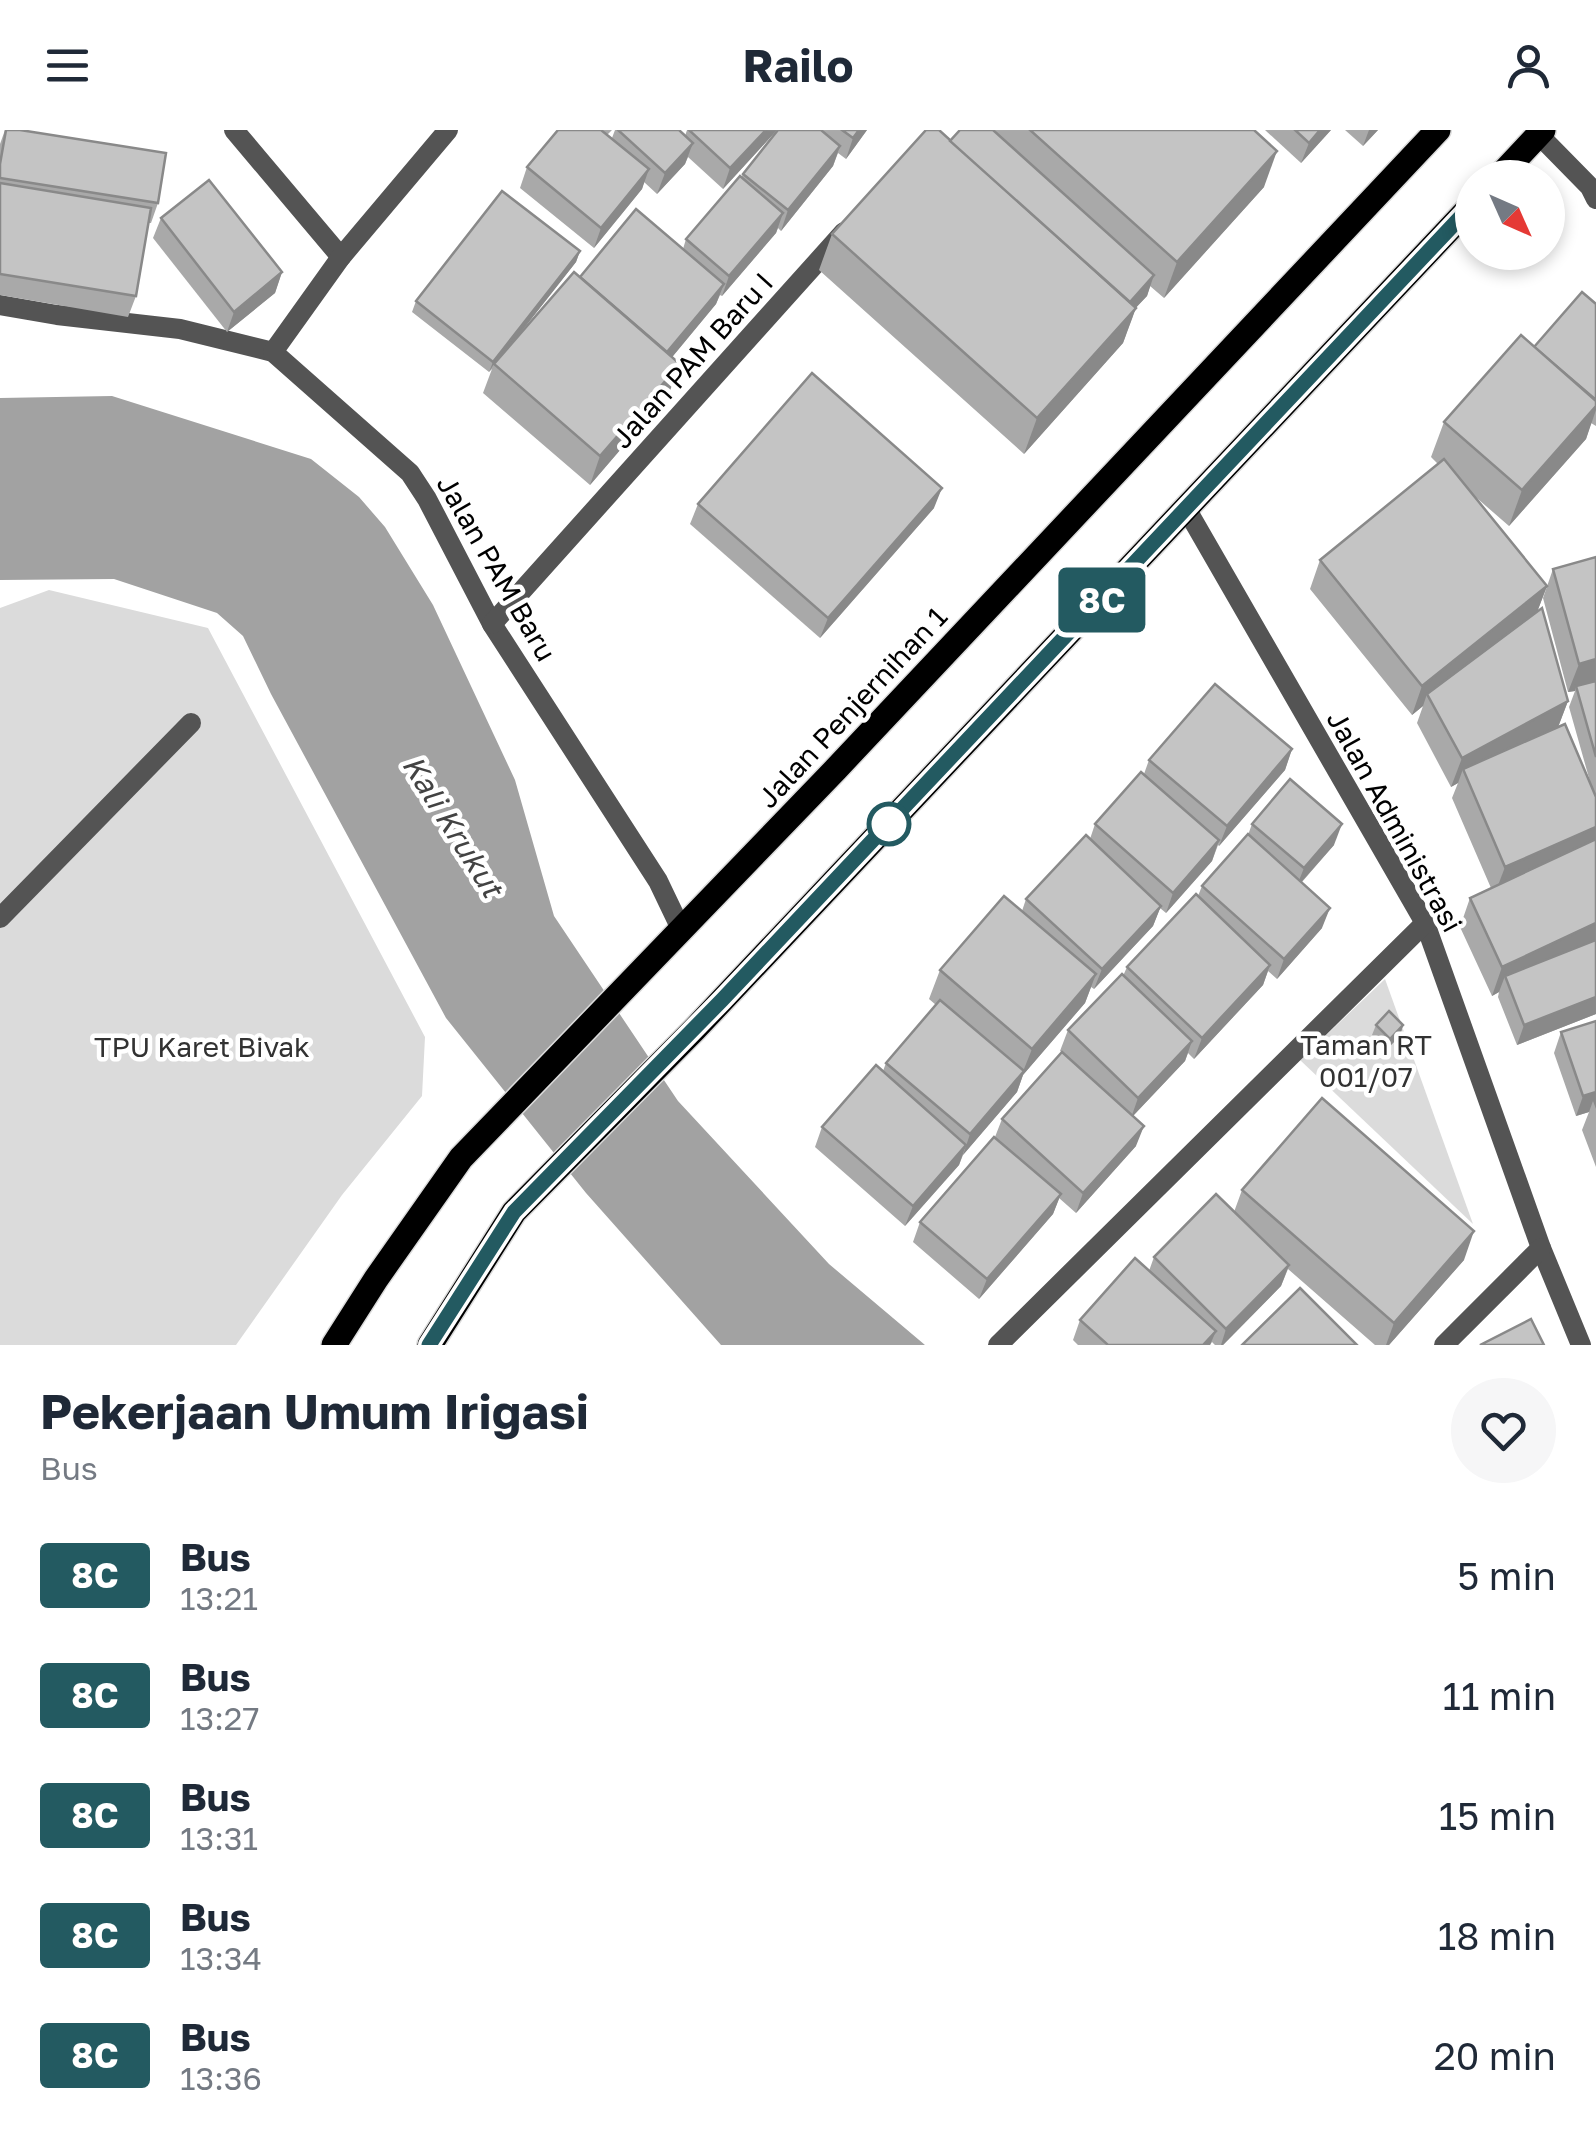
<!DOCTYPE html>
<style>
:root{--surface:#fff;--page:#f6f6f7;--text:#1f2937;--muted:#747a83}
body{margin:0;font-family:"Golos Text",sans-serif;background:var(--page);color:var(--text);height:100vh;display:flex;flex-direction:column;font-size:38px;white-space:nowrap}
*{box-sizing:border-box;margin:0}
p{font-size:32px;color:var(--muted)}
.icon{flex:none;width:55px;height:55px;fill:none;stroke:currentColor;stroke-width:2;stroke-linecap:round;stroke-linejoin:round}
.map{position:relative;height:1215px;overflow:hidden}
.drawer{display:flex;flex-direction:column;background:var(--surface);flex:1}
.drawer>*{flex:none}
.badge{padding:0 20px;border-radius:8px;font-size:35px;line-height:65px}
.needle{width:65px;rotate:135deg}
.tools{position:absolute;left:1455px;top:30px;display:grid;gap:20px}
.tools a{display:grid;place-items:center;width:110px;height:110px;border-radius:50%;background:var(--surface);box-shadow:0 5px 15px #0003;font-size:50px}
.map>.badge{position:absolute;translate:-50% -50%;box-shadow:0 0 0 5px #fff}
.round{display:grid;place-items:center;flex:none;width:105px;height:105px;border-radius:52px;background:var(--page)}
.head{display:flex;align-items:center;justify-content:space-between;height:170px;padding:0 40px}
h1{font-size:48px;font-weight:700;line-height:75px}
ul{padding:0;list-style:none}
li{display:flex;align-items:center;gap:30px;height:120px;padding:0 40px}
li div{flex:1}
li b{display:block;font-size:38px}
li em{font-style:normal}
li .badge{min-width:110px;font-weight:700;text-align:center}
header{display:flex;justify-content:space-between;align-items:center;height:130px;padding:0 40px;background:var(--surface);font-size:45px;font-weight:700}
.map>svg:first-child{display:block}
</style>
<header><svg class="icon" aria-label="menu" viewBox="0 0 24 24"><path d="M4 6h16M4 12h16M4 18h16"/></svg>Railo<svg class="icon" aria-label="person" viewBox="0 0 24 24"><circle cx="12" cy="8" r="4"/><path d="M4 21q1-7 8-7t8 7"/></svg></header>
<div class="map">
<svg width="1596" height="1215" viewBox="0 0 1596 1215">
<rect width="100%" height="100%" fill="#fff"/>
<g fill="#dbdbdb">
<polygon points="49,460 208,498 425,907 422,966 342,1065 236,1215 0,1215 0,478"/>
<polygon points="1385,849 1473,1094 1300,930"/>
</g>
<polygon fill="#a2a2a2" points="112,266 311,329 359,367 385,397 433,475 515,650 554,786 678,971 829,1134 925,1215 721,1215 586,1063 446,888 271,564 243,506 217,483 114,449 0,450 0,268"/>
<g fill="none" stroke-linecap="round" stroke-linejoin="round">
<g stroke="#dbdbdb" stroke-width="28">
<g id="primary">
<polyline points="1498,48 1543,0"/>
<polyline points="334,1215 376,1149 461,1028 836,639 1438,0"/>
<polyline points="430,1215 514,1082 695,899 1472,75"/>
</g>
</g>
<g stroke="#545454" stroke-width="20">
<polyline points="0,175 57,185 180,199 273,222 410,343 427,369 492,494 658,751 681,799"/>
<polyline points="0,788 191,593"/>
</g>
<g stroke="#545454" stroke-width="20">
<polyline points="234,0 341,127"/>
<polyline points="1538,4 1590,57 1596,69"/>
<polyline points="273,222 341,127 448,0"/>
<polyline points="1187,380 1425,793 1541,1118 1581,1215"/>
<polyline points="492,494 844,102"/>
<polyline points="998,1215 1425,793"/>
<polyline points="1444,1215 1541,1118"/>
</g>
<use href="#primary" stroke="#000" stroke-width="25"/>
</g>
<g fill="#a9a9a9">
<polygon points="5,0 158,73 151,93 149,93 136,166 128,187 0,165 0,14"/>
<polygon points="558,0 612,0 607,5 612,8 615,0 679,0 685,6 687,0 777,0 723,59 688,27 685,34 657,64 644,52 642,59 594,118 520,58 527,37"/>
<polygon points="778,0 867,0 846,29 838,23 833,36 781,101 778,98 776,103 722,166 720,165 716,174 672,227 680,234 669,263 590,355 483,263 492,239 489,242 412,182 416,171 580,121 576,132 514,211 580,147 683,119 686,109 741,47"/>
<polygon points="960,0 1254,0 1264,57 1164,168 1150,156 1147,166 1136,177 1123,213 1024,324 819,140 832,104 950,11"/>
<polygon points="1265,0 1331,0 1301,33"/>
<polygon points="1345,0 1378,0 1363,16"/>
<polygon points="161,88 282,142 275,163 227,202 153,108"/>
<polygon points="1596,174 1596,296 1591,293 1586,309 1509,396 1471,363 1547,456 1537,482 1568,571 1558,597 1591,655 1569,577 1575,561 1568,562 1543,468 1553,439 1596,427 1596,884 1517,915 1498,867 1499,862 1492,866 1460,797 1470,768 1491,758 1452,668 1458,653 1451,657 1417,593 1423,576 1412,585 1310,459 1320,430 1438,334 1431,327 1444,292 1534,217"/>
<polygon points="698,374 934,378 820,508 690,394"/>
<polygon points="1292,619 1285,640 1219,716 1218,715 1212,731 1166,783 1160,778 1153,796 1094,859 1091,857 1085,873 1023,945 1017,962 963,1025 959,1035 905,1096 815,1017 822,997 883,941 886,933 936,875 929,869 940,840 1022,781 1026,769 1090,709 1095,694 1144,644 1149,630"/>
<polygon points="1252,694 1334,715 1302,752 1322,798 1277,849 1268,841 1263,855 1194,929 1188,923 1185,931 1133,986 1136,1016 1076,1083 1059,1068 1053,1084 979,1169 913,1112 920,1092 995,1007 1002,989 1062,922 1060,921 1068,900 1123,846 1127,837 1198,766 1202,756 1248,705"/>
<polygon points="1596,891 1596,1037 1582,1000 1589,982 1576,986 1554,923 1561,902"/>
<polygon points="1376,895 1403,895 1400,906 1386,920 1372,905"/>
<polygon points="1242,1060 1464,1130 1389,1215 1375,1215 1288,1139 1281,1156 1223,1215 1215,1215 1212,1212 1210,1215 1078,1215 1073,1210 1080,1190 1149,1141 1154,1127 1234,1082"/>
</g>
<g fill="#898989">
<polygon points="766,0 777,0 723,59 730,38"/>
<polygon points="859,0 867,0 846,29 853,8"/>
<polygon points="1320,0 1331,0 1301,33 1309,13"/>
<polygon points="1369,0 1378,0 1363,16"/>
<polygon points="693,13 685,34 657,64 665,43"/>
<polygon points="840,16 833,36 781,101 788,80"/>
<polygon points="1277,21 1264,57 1164,168 1177,132"/>
<polygon points="649,39 642,59 594,118 601,98"/>
<polygon points="783,83 776,103 722,166 729,146"/>
<polygon points="580,121 576,132 495,235 494,234 489,242 493,232"/>
<polygon points="282,142 275,163 227,202 234,182"/>
<polygon points="1154,145 1147,166 1118,197 1125,177"/>
<polygon points="724,154 716,174 659,243 667,222"/>
<polygon points="1136,178 1123,213 1024,324 1037,288"/>
<polygon points="680,234 669,263 590,355 600,326"/>
<polygon points="1596,276 1596,280 1586,309 1509,396 1522,360"/>
<polygon points="942,358 934,378 820,508 828,488"/>
<polygon points="1547,456 1536,485 1427,564 1423,576 1412,585 1422,556"/>
<polygon points="1596,529 1596,555 1576,556 1575,561 1568,562 1579,534"/>
<polygon points="1568,571 1557,600 1463,639 1458,653 1451,657 1462,628"/>
<polygon points="1292,619 1285,640 1219,716 1227,696"/>
<polygon points="1342,694 1334,715 1296,758 1304,738"/>
<polygon points="1596,697 1596,721 1494,766 1505,737"/>
<polygon points="1219,710 1212,731 1166,783 1173,763"/>
<polygon points="1161,776 1153,796 1094,859 1102,839"/>
<polygon points="1330,778 1322,798 1277,849 1284,829"/>
<polygon points="1596,793 1596,817 1505,846 1499,862 1492,866 1502,837"/>
<polygon points="1270,835 1263,855 1194,929 1202,908"/>
<polygon points="1096,844 1085,873 1023,945 1017,962 963,1025 970,1004 1022,944 1032,919"/>
<polygon points="1596,867 1596,884 1517,915 1524,895"/>
<polygon points="1403,895 1400,906 1386,920 1390,909"/>
<polygon points="1192,911 1185,931 1131,988 1138,968"/>
<polygon points="1596,962 1596,979 1593,971 1589,982 1576,986 1583,966"/>
<polygon points="1144,996 1136,1016 1076,1083 1083,1063"/>
<polygon points="966,1015 959,1035 905,1096 913,1076"/>
<polygon points="1061,1064 1053,1084 979,1169 987,1149"/>
<polygon points="1474,1101 1464,1130 1389,1215 1386,1215 1394,1193"/>
<polygon points="1289,1135 1281,1156 1223,1215 1221,1215 1226,1199"/>
<polygon points="1216,1201 1210,1215 1203,1215"/>
</g>
<g fill="#c4c4c4" stroke="#898989" stroke-width="2.5">
<polygon points="6,0 20,0 166,23 158,73 0,48 0,34"/>
<polygon points="558,0 601,0 649,39 601,98 527,37"/>
<polygon points="618,0 679,0 693,13 665,43"/>
<polygon points="689,0 766,0 730,38"/>
<polygon points="778,0 821,0 840,16 788,80 743,44"/>
<polygon points="842,0 859,0 853,8"/>
<polygon points="926,0 939,0 1136,178 1037,288 832,104"/>
<polygon points="960,0 993,0 1154,145 1130,172 950,11"/>
<polygon points="1030,0 1254,0 1277,21 1177,132"/>
<polygon points="1295,0 1320,0 1309,13"/>
<polygon points="740,46 783,83 729,146 686,109"/>
<polygon points="209,50 282,142 234,182 161,88"/>
<polygon points="0,53 151,78 136,166 0,144"/>
<polygon points="502,61 580,121 493,232 416,171"/>
<polygon points="636,79 724,154 667,222 580,147"/>
<polygon points="574,142 680,234 600,326 494,234"/>
<polygon points="1582,162 1596,174 1596,270 1534,217"/>
<polygon points="1521,205 1596,271 1596,276 1522,360 1444,292"/>
<polygon points="812,243 942,358 828,488 698,374"/>
<polygon points="1444,329 1547,456 1422,556 1320,430"/>
<polygon points="1596,427 1596,529 1579,534 1553,439"/>
<polygon points="1542,478 1568,571 1462,628 1427,564"/>
<polygon points="1596,551 1596,627 1576,556"/>
<polygon points="1215,554 1292,619 1227,696 1149,630"/>
<polygon points="1565,594 1596,667 1596,697 1505,737 1463,639"/>
<polygon points="1141,642 1219,710 1173,763 1095,694"/>
<polygon points="1290,649 1342,694 1304,738 1252,694"/>
<polygon points="1248,704 1330,778 1284,829 1202,756"/>
<polygon points="1086,705 1161,776 1102,839 1026,769"/>
<polygon points="1596,709 1596,793 1502,837 1470,768"/>
<polygon points="1196,764 1270,835 1202,908 1127,837"/>
<polygon points="1004,766 1096,844 1032,919 940,840"/>
<polygon points="1596,810 1596,867 1524,895 1505,846"/>
<polygon points="1122,844 1192,911 1138,968 1068,900"/>
<polygon points="940,870 1024,941 970,1004 886,933"/>
<polygon points="1389,881 1403,895 1390,909 1376,895"/>
<polygon points="1596,891 1596,962 1583,966 1561,902"/>
<polygon points="1062,922 1144,996 1083,1063 1002,989"/>
<polygon points="876,935 966,1015 913,1076 822,997"/>
<polygon points="1322,968 1474,1101 1394,1193 1242,1060"/>
<polygon points="994,1007 1061,1064 987,1149 920,1092"/>
<polygon points="1216,1064 1289,1135 1226,1199 1154,1127"/>
<polygon points="1135,1128 1216,1201 1203,1215 1108,1215 1080,1190"/>
<polygon points="1300,1158 1357,1215 1242,1215"/>
<polygon points="1531,1189 1544,1215 1480,1215"/>
</g>
<g fill="none" stroke-linecap="round" stroke-linejoin="round">
<g stroke="#fff" stroke-width="22">
<polyline id="line" points="429,1215 514,1082 722,870 1472,75"/>
</g>
<use href="#line" stroke="#235a61" stroke-width="15"/>
</g>
<circle fill="#fff" stroke="#235a61" stroke-width="5" cx="889" cy="694" r="20"/>
<g text-anchor="middle" dominant-baseline="central" stroke-width="9" stroke-linejoin="round" paint-order="stroke">
<g font-size="28" fill="#000" stroke="#fff">
<text transform="translate(692 230) rotate(-48)">Jalan PAM Baru I</text>
<text transform="translate(497 438) rotate(60)">Jalan PAM Baru</text>
<text transform="translate(852 577) rotate(-47)">Jalan Penjernihan 1</text>
<text transform="translate(1395 691) rotate(61)">Jalan Administrasi</text>
</g>
<g font-size="28" fill="#323232" stroke="#fff">
<text x="1366" y="914">Taman RT<tspan x="1366" dy="32">001/07</tspan></text>
<text x="202" y="916">TPU Karet Bivak</text>
</g>
<g font-size="30" font-style="italic" fill="#434343" stroke="#fff">
<text transform="translate(453 696) rotate(58)">Kali Krukut</text>
</g>
</g>
</svg>
<div class="tools">
<a><svg class="needle" viewBox="-14 -14 28 28"><path d="M0-13l5 13h-10z" fill="#e53935"/><path d="M0 13l5-13h-10z" fill="#747a83"/></svg></a>
</div>
<b class="badge" style="left:1102px;top:470px;background:#235a61;color:#fff">8C</b>
</div>
<section class="drawer">
<div class="head"><div><h1>Pekerjaan Umum Irigasi</h1><p>Bus</p></div><a class="round"><svg class="icon" aria-label="heart" viewBox="0 0 24 24"><path d="M12 20l-8-8c-3-5 5-10 8-4 3-6 11-1 8 4z"/></svg></a></div>
<ul>
<li><span class="badge" style="background:#235a61;color:#fff">8C</span><div><b>Bus</b><p>13:21</p></div><em>5 min</em></li>
<li><span class="badge" style="background:#235a61;color:#fff">8C</span><div><b>Bus</b><p>13:27</p></div><em>11 min</em></li>
<li><span class="badge" style="background:#235a61;color:#fff">8C</span><div><b>Bus</b><p>13:31</p></div><em>15 min</em></li>
<li><span class="badge" style="background:#235a61;color:#fff">8C</span><div><b>Bus</b><p>13:34</p></div><em>18 min</em></li>
<li><span class="badge" style="background:#235a61;color:#fff">8C</span><div><b>Bus</b><p>13:36</p></div><em>20 min</em></li>
</ul>
</section>
